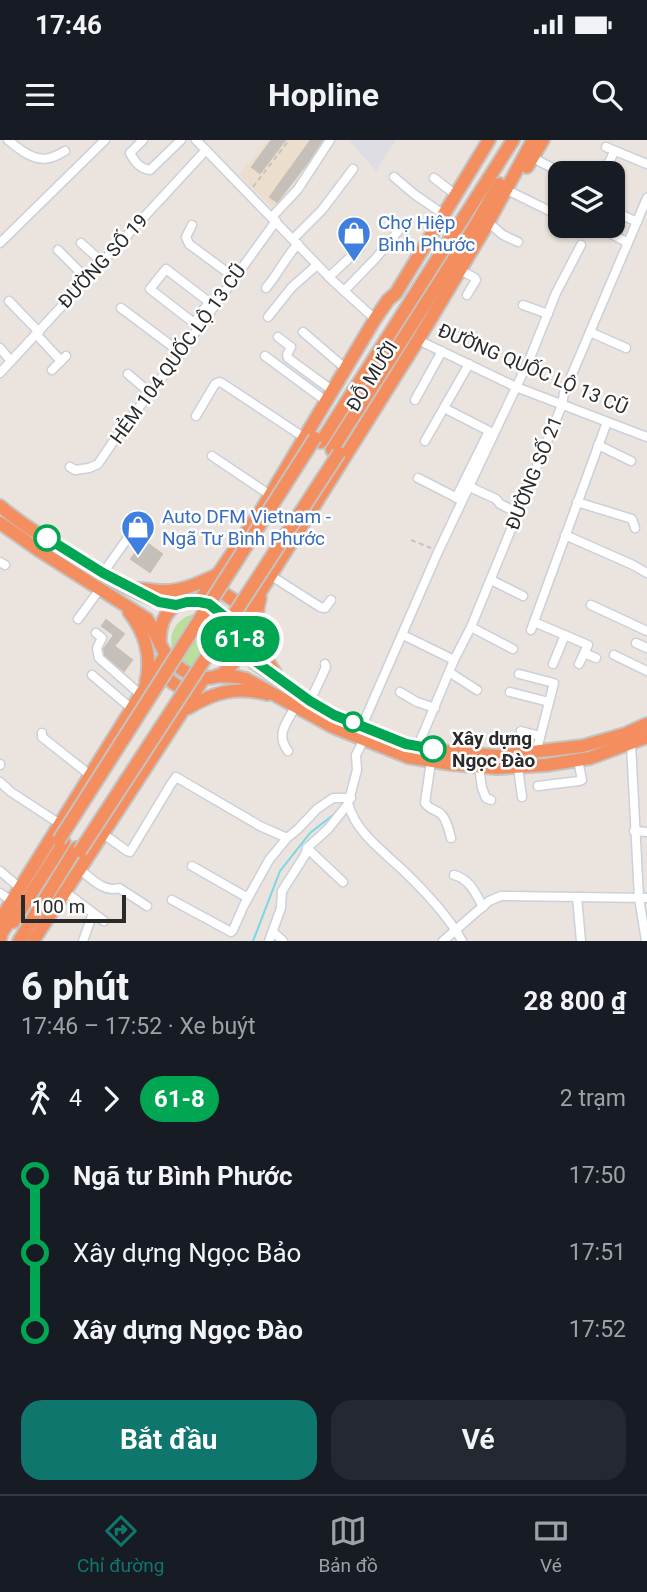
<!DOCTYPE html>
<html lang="vi">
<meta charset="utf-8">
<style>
:root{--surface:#171b24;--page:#242831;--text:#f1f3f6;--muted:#9ea1a6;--line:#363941;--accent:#0f766e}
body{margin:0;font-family:Roboto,sans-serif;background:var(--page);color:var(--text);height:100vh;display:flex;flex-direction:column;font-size:26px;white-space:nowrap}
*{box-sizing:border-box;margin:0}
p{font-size:23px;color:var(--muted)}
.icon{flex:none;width:38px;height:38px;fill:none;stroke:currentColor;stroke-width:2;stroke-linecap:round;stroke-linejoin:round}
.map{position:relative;height:801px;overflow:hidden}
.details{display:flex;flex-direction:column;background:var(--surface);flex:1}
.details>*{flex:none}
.badge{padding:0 14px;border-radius:23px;font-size:24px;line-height:46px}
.buttons{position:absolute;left:548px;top:21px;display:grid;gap:14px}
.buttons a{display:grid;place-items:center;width:77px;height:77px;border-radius:14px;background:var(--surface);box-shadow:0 2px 5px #0004;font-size:35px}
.scale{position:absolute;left:21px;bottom:18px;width:105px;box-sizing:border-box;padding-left:7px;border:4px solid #2a2a2a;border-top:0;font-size:19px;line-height:24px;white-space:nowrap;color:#2a2a2a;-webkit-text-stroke:5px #fff;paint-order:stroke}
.map>.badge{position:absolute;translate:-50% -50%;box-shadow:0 0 0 4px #fff}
.legs{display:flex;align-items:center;gap:10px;height:77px;padding:0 21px;font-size:23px}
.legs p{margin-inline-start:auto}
.headline{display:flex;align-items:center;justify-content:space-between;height:119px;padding:0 21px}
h1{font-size:38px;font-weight:700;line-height:52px}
.cta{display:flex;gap:14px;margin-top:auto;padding:14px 21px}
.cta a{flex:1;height:80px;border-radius:21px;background:var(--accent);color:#fff;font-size:28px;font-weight:700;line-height:80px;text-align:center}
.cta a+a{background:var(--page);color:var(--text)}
ul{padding:0 21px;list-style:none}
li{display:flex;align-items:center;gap:24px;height:77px;font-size:26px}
li i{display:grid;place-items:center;width:10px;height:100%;margin:0 9px;background:currentColor}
li i::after{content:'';width:18px;height:18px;margin:-9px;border:5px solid;border-radius:50%;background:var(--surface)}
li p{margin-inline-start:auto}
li:first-child i{background:linear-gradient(#0000 50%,currentColor 0)}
li:last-child i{background:linear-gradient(currentColor 50%,#0000 0)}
.status{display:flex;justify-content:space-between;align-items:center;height:49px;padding:0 35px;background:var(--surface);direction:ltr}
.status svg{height:19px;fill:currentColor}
header{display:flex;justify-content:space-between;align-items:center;height:91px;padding:0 21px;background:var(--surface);font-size:32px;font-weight:700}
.dock{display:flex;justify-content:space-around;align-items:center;height:98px;border-top:2px solid var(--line);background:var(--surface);font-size:19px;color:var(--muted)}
.dock a{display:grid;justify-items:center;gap:4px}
.dock .current{color:var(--accent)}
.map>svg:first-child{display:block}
</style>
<div class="status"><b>17:46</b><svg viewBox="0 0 49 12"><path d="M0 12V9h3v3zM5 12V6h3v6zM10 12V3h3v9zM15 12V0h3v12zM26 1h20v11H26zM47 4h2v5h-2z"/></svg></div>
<header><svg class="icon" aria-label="menu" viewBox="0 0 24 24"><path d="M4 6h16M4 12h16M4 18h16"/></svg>Hopline<svg class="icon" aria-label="search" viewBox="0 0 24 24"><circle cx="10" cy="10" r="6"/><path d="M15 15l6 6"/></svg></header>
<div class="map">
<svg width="647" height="801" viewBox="0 0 647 801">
<rect width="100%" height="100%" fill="#ebe3dd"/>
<polygon fill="#dedde4" points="349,0 396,0 376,31"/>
<polygon fill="#ecdecd" points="269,0 326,0 275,70 239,34"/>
<circle fill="#badf9c" cx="198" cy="501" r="27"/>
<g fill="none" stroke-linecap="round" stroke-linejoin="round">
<polyline stroke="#75d7e8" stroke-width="2" points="253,801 280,731 310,693 337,672"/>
</g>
<g fill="#c4bfb8" stroke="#c7bfb7" stroke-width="2">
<polygon points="272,0 285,0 260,33 252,27"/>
<polygon points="311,0 322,0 307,23 277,62 270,57"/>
<polygon points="144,401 162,414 150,432 131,419"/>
<polygon points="106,480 124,494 114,506 132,520 124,531 105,515 104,509 114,495 102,486"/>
</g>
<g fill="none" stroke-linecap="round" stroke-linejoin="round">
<g stroke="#cbd0db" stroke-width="11">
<g id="minor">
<path d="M8,0C19,9 34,22 49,18C55,17 61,13 65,11"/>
<path d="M143,0L130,13C135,22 139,28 150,30L181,0"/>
<polyline points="196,0 333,141 375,179"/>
<polyline points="606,7 647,24"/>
<polyline points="533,18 562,33"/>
<polyline points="604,33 614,12"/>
<polyline points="394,37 414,54 440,72"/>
<polyline points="434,38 452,52"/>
<polyline points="511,52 560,76"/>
<polyline points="612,70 637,82"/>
<polyline points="272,77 298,49 330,0"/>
<polyline points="490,84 503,95 518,102"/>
<polyline points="192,85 186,97 189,104 235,138"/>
<polyline points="597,86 628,103"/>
<polyline points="293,99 322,70 353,29"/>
<polyline points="0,103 105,0"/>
<polyline points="81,103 102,122"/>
<polyline points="58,110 87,139"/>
<polyline points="460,130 475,138 476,140 467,155"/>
<polyline points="329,137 360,108"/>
<path d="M266,148C278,134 285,118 298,104"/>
<polyline points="344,151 376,118 399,90"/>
<polyline points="9,161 39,192"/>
<polyline points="523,165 548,174"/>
<polyline points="121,168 181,213"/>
<polyline points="268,177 292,147 317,125"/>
<polyline points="194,183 209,162 166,129 150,149 194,183 199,187"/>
<polyline points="303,192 346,229"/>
<polyline points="590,192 626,208"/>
<polyline points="36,194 61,221"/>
<polyline points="278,197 291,207 287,215 288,218 333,251"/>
<polyline points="418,200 516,247 647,297"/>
<polyline points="0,208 11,221"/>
<polyline points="265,216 326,261"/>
<polyline points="52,230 66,216"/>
<polyline points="0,233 206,10"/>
<polyline points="128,234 150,253"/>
<polyline points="415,260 442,211"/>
<polyline points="444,268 489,291 456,358"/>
<polyline points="196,276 215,244 219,242 222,243 305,298"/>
<polyline points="425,301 469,224"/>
<polyline points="598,305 631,321"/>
<polyline points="212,316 270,355"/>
<polyline points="70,327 75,330 89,328 98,324 117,296 176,219 276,81"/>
<polyline points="418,338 461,360"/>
<polyline points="470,347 496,359 500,364 518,373"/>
<polyline points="577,362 632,379 635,388"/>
<polyline points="565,395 633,425 647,433"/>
<polyline points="0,422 5,425"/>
<polyline points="103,433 127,399"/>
<polyline points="270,435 320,467 325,468 331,460"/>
<polyline points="491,440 523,456"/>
<polyline points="591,465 647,491"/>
<polyline points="78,479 100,449"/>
<polyline points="534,482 588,505 579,524"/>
<polyline points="471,487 513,509"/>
<polyline points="531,490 607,282"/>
<polyline points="96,493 102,498 97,508 99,518 141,555"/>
<polyline points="403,495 454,520"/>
<polyline points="636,503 647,508"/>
<polyline points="584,513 596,518"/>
<polyline points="614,515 647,531"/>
<polyline points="553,524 565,495"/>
<polyline points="449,532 477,550"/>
<polyline points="519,534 554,543 536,613"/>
<polyline points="92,535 132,569"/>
<polyline points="400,552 417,562 435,568"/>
<polyline points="510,552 549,562"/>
<polyline points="312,557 326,527 325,524"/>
<polyline points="362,586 438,412 530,218 556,153 581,105"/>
<polyline points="521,591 540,596"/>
<polyline points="42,593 42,597 90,635"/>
<polyline points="631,604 639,758 646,801"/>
<polyline points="418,606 454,520 471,487 562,265 564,253 647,58"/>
<path d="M288,611C275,594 287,583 295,567"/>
<path d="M431,621L425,663C430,670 435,669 441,674C447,680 449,690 451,698"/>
<polyline points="0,625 0,624"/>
<polyline points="479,627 482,648 486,658 491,660"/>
<polyline points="518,627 522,657"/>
<polyline points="0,642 11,652 60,684"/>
<polyline points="538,646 579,641 582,640 578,620"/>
<path d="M348,664C358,697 388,714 411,738C429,756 450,779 462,801"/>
<polyline points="634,691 647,692"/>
<polyline points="102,693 127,711 130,712 171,644 176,637 260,686 287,698"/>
<polyline points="307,708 343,742"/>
<polyline points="192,726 248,758"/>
<path d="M79,729C91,738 104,753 119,748L147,766"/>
<polyline points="0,731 20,748"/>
<path d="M454,735C470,739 476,754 483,767"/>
<polyline points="64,751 104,781"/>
<polyline points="0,753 12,761"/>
<polyline points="577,757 581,801"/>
<polyline points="172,760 231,792 233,790 244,765 269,720 287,698 298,689 317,669 333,658 351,658"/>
<polyline points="273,792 283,801"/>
<polyline points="83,801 93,773"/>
<polyline points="269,801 281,768 282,751 305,715 307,708 328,689 348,664 357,630 356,615 364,599"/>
<polyline points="443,801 489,761 501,756 647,758"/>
</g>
</g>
<g stroke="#c3c3c3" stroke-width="16">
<g id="highway">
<polyline points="527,27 543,0"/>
<polyline points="321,302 513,0"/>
<polyline points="332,310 475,86 499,44"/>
<path d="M0,366C22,385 48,400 73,415C101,432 144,461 176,465"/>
<path d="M0,383L40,411L147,479C157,494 161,513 176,525C183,531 195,538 205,538C228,539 245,514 238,493C236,485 231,481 225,476C220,472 214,466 207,464C177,452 158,475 160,504"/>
<path d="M139,449C146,449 154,451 162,451C182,452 201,442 219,434"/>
<polyline points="207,451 220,451 247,469"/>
<path d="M260,458C252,489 258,507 275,533"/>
<polyline points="199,462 259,374 375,179 388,160 396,153 489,0"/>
<path d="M129,472C145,492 152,517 146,543"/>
<polyline points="237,489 418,200 484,90 533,0"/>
<polyline points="240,504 255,523 310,561 334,575 406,604 449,612 498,616 583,606 625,594 647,584"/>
<path d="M158,527C168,540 177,549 193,550"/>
<polyline points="217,536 238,537 246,539 333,587 408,617 451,624 497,628 546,625 590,618 647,597"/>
<path d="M188,568C214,552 236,546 267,554"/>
<polyline points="0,780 166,514"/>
<polyline points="13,782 64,702"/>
<polyline points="0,801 1,794 15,772"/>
<polyline points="19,801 76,708"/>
<polyline points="33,801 204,538"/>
</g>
</g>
<g stroke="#c3c3c3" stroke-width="2" stroke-dasharray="5 3.5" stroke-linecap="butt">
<polyline points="253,47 289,0"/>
<polyline points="411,400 431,408"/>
</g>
<use href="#minor" stroke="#fff" stroke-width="8"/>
<use href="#highway" stroke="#f58e5e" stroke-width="12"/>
<g stroke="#c3c3c3" stroke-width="16" stroke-linecap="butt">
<g id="highway-bridge">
<polyline points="59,700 315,298"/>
<polyline points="80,711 339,313"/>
</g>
</g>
<use href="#highway-bridge" stroke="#f58e5e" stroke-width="12"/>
</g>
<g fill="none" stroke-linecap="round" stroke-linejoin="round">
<g stroke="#fff" stroke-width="16">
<polyline id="line-1" points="47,398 103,433 159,462 176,465 187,462 199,462 209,464 234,484 237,489 240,504 252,519 310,561 334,575 406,604 433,609"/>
</g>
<use href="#line-1" stroke="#00a651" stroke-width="10"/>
</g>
<defs>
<g id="shop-pin" transform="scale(1.75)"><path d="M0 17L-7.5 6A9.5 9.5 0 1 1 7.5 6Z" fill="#3f7fe0" stroke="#fff"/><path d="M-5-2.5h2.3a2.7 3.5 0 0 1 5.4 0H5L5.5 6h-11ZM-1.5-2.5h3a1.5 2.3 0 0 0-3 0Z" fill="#fff"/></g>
</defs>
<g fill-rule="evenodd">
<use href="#shop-pin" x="354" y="93"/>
<use href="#shop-pin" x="138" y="387"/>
</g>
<g fill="#fff" stroke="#00a651" stroke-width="3.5">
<circle cx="47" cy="398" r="12"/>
<circle cx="353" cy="582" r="9"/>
<circle cx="433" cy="609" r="12"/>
</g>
<g text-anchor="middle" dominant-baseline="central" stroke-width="5" stroke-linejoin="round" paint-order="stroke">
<g font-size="19" fill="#366cbe" stroke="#fff" text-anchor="start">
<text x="378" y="82">Chợ Hiệp<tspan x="378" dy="22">Bình Phước</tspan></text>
<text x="162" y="376">Auto DFM Vietnam -<tspan x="162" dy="22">Ngã Tư Bình Phước</tspan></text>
</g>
<g font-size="19" fill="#2a2a2a" stroke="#fff">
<text transform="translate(103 121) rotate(-47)">ĐƯỜNG SỐ 19</text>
<text transform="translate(178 214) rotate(-54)">HẺM 104 QUỐC LỘ 13 CŨ</text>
<text transform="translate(533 229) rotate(23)">ĐƯỜNG QUỐC LỘ 13 CŨ</text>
<text transform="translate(372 236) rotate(-58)">ĐỖ MƯỜI</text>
<text transform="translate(534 333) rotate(-68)">ĐƯỜNG SỐ 21</text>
</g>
<g font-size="19" font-weight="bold" fill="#2a2a2a" stroke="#fff" text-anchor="start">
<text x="452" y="598">Xây dựng<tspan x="452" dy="22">Ngọc Đào</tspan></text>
</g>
</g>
</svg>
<div class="buttons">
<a><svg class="icon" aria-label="layers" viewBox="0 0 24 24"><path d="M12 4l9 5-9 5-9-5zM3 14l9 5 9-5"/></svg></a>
</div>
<div class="scale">100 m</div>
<b class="badge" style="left:240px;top:499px;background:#00a651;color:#fff">61-8</b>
</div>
<section class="details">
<div class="headline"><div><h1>6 phút</h1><p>17:46 – 17:52 · Xe buýt</p></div><b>28 800 ₫</b></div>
<div class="legs"><svg class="icon" aria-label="walk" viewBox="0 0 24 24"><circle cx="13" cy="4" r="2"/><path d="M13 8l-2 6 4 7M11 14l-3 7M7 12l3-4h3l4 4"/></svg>4<svg class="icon" aria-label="forward" viewBox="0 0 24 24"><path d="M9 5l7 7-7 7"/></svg><b class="badge" style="background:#00a651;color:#fff">61-8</b><p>2 trạm</p></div>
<ul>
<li><i style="color:#00a651"></i><b>Ngã tư Bình Phước</b><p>17:50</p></li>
<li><i style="color:#00a651"></i><span>Xây dựng Ngọc Bảo</span><p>17:51</p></li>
<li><i style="color:#00a651"></i><b>Xây dựng Ngọc Đào</b><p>17:52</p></li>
</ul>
<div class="cta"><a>Bắt đầu</a><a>Vé</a></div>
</section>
<nav class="dock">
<a class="current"><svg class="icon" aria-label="directions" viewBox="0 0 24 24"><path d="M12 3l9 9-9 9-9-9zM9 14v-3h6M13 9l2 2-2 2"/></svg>Chỉ đường</a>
<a><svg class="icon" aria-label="map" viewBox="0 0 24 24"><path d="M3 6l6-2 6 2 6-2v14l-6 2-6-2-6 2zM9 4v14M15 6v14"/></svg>Bản đồ</a>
<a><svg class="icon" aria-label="tickets" viewBox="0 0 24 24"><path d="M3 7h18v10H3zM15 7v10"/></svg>Vé</a>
</nav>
